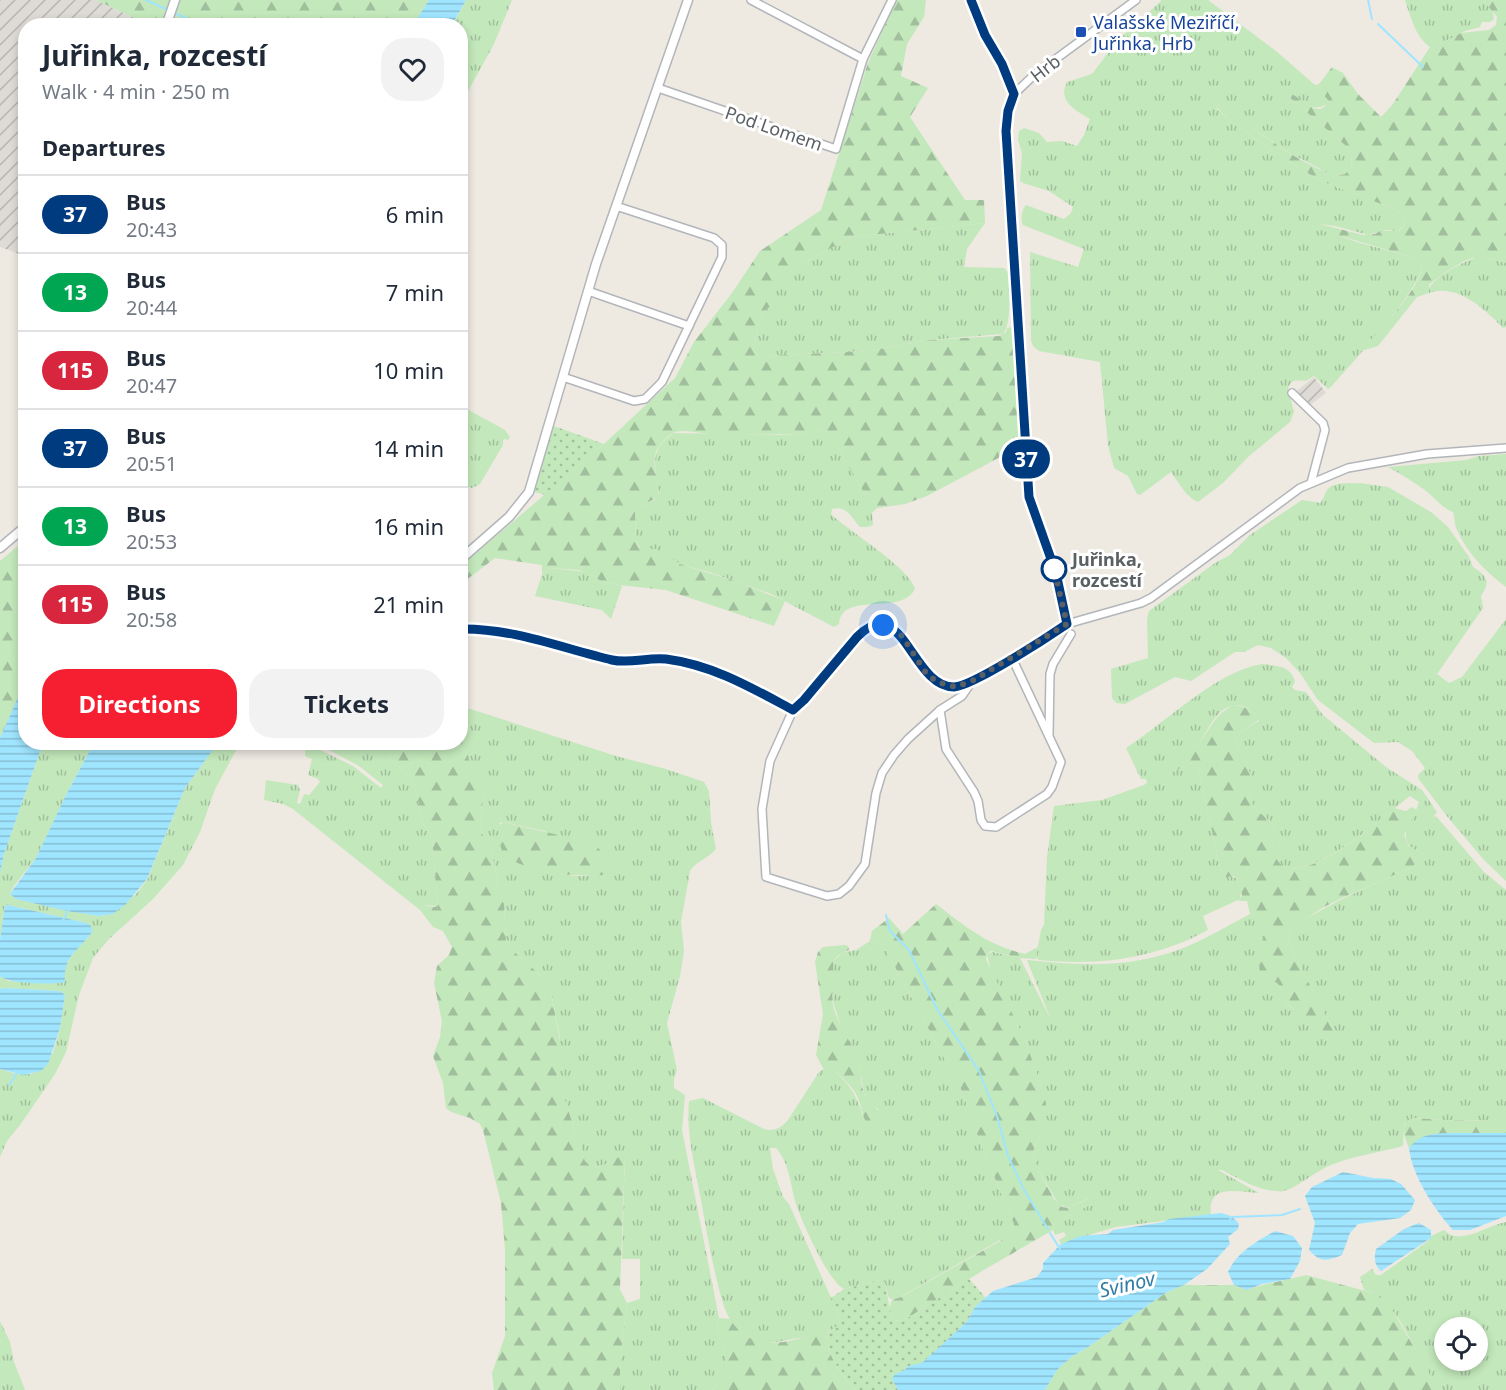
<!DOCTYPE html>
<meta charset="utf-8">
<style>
:root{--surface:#fff;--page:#f2f2f3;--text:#1f2937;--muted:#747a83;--line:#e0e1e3;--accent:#f61f31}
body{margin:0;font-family:"Noto Sans",sans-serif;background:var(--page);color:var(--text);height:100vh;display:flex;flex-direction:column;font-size:22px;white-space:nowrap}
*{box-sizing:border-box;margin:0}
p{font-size:20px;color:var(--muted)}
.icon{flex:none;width:33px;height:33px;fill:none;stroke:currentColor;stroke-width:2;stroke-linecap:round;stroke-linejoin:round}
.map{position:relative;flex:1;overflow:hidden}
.side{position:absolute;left:18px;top:18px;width:450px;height:732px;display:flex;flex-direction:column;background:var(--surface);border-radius:24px;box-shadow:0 3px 9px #0003}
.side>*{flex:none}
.badge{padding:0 12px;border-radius:20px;font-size:21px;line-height:39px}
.controls{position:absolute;left:1434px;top:1317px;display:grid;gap:12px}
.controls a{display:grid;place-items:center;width:54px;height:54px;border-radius:50%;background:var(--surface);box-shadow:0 3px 9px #0003;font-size:30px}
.you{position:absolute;width:30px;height:30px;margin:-15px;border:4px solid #fff;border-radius:50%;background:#1a73e8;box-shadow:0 0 0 9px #1a73e833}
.map>.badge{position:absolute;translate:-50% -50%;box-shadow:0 0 0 3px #fff}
h2{padding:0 24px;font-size:22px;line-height:54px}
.round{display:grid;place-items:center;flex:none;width:63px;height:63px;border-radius:24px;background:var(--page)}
.overview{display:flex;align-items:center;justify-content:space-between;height:102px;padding:0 24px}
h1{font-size:28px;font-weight:700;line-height:45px}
.button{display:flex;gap:12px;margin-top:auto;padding:12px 24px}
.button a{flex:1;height:69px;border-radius:24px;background:var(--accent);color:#fff;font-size:24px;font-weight:700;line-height:69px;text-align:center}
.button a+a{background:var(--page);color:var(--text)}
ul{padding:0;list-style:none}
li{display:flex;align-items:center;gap:18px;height:78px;padding:0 24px;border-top:2px solid var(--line)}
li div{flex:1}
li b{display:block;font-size:22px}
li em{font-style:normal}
li .badge{min-width:66px;font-weight:700;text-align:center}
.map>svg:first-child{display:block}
</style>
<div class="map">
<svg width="1506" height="1390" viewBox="0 0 1506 1390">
<defs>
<pattern id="industrial-furrows" width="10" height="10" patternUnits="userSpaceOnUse" patternTransform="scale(1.5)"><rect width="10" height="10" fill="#dedbd6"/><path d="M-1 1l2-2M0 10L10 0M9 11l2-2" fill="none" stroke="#b7b5b1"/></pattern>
<pattern id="grass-tufts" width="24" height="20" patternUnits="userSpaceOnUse" patternTransform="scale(1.5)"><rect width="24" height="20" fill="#c3e8bb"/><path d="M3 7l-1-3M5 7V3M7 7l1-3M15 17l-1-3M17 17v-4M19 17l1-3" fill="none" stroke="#a1bf9c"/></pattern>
<pattern id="forest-firs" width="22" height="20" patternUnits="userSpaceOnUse" patternTransform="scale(1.5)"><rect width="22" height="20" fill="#c3e8bb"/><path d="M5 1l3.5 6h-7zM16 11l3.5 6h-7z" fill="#a1bf9c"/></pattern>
<pattern id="park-dots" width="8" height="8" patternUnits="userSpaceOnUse" patternTransform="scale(1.5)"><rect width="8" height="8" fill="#c3e8bb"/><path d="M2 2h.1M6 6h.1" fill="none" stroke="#a1bf9c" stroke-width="1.8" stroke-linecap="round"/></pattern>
<pattern id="water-rules" width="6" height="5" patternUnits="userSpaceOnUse" patternTransform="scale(1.5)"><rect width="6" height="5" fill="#a0e5ff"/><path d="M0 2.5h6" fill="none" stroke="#85bdd2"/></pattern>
</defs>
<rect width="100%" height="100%" fill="#eee9e1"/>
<g fill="url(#industrial-furrows)">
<polygon points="0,0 96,0 139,20 141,25 26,26 25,256 0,247"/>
<polygon points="1314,377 1326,393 1309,406 1294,393"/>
</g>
<g fill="url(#grass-tufts)" fill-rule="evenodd">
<polygon points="466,0 512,0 494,44 461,104 460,26 452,26"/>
<path d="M1162,0H1208L1276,51L1315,85L1328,100V103C1314,114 1302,102 1288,96L1345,145L1351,153L1352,168L1345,174L1332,175L1290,153L1218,106L1216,108L1229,120L1298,168L1324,182L1394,209L1403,215L1405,224L1398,231L1386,230L1368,235L1335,226L1320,224L1317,228L1357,242L1415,258L1422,265C1423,287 1349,366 1331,387L1328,389L1314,376L1306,381C1297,381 1292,378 1288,388L1294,412L1290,422L1248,457L1223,483L1198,502C1187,498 1178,482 1171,472L1140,495L1137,494L1128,476L1114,468L1108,445L1100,362L1039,351L1033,346L1031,340L1030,252L1078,267L1084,249L1023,225C1020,220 1022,209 1026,205L1064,219L1071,213L1073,207L1049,191L1023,183L1020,181L1022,153L1018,140L1019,131L1024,128L1039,133L1047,142L1062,141L1077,146L1084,135L1090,119C1076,111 1057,101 1067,82L1092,74L1117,41Z"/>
<path d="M1405,0H1483L1492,10L1494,19L1490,22H1482L1480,27L1465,31L1435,47H1430C1416,38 1410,15 1405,0Z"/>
<path d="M985,223L967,249L964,267L1004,268L1007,271C1010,284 1012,324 1003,334L929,340L869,351L765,356L756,354L753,349L761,314L772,305V290L793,269L851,237Z"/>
<path d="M1481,256L1506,263V327L1503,328C1486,310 1457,283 1429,293L1428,291C1432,277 1467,259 1481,256Z"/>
<polygon points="465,408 505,430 510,437 508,440 505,439 503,440 503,445 480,484 472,488 461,485 461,410"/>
<path d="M819,430L826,431L834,436L844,459L863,491L875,503L877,508L872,513L873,525L868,527H860C851,517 847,505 832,509L831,514C848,531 909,567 915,589C900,617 842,590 839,624L834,627L771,594L709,572L680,564L655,549H641L636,541L635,513L638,508L654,500L659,494C656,468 647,450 674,433L778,435L810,433Z"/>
<path d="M1506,454V587C1487,573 1467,553 1457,530C1454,525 1455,518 1453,512C1442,508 1435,498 1426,491C1414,482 1401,474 1388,467L1466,460L1479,456Z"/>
<path d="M1360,483L1388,487L1431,512L1448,527L1469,557L1473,567C1487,576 1491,581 1481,596L1483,608L1437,674L1449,683L1462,677L1506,619V881L1484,860L1446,815L1418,778V775L1425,768L1412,751L1398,742L1374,743L1318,700L1300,673L1286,658L1271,648L1258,645L1244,652H1235L1191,681L1175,677L1125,704L1116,703L1112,698L1111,669L1148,658L1147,619L1149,611L1215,563L1230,555L1250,535L1302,500L1320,503C1324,499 1324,495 1327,490C1334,481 1349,484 1360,483Z"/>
<polygon points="550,568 587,572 601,581 622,586 611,619 602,610 535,596 542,574"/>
<path d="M1262,664C1276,666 1291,665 1295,682L1292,687L1295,690L1306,692L1323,715L1386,767L1422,790L1437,812L1433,817L1436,816L1484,872L1506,890V1121L1443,1120L1413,1118L1404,1124L1403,1146C1380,1152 1354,1156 1331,1165C1317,1170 1294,1190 1283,1191C1261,1193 1240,1179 1222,1170H1218L1259,1193C1237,1192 1207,1183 1211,1215L1115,1227L1061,1244L1059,1240L1066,1236L1064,1232L1055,1235L1053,1230L1054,1223L1092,1204L1089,1198L1069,1208L1059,1205L1039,1171L1033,1156L1034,1148L1041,1134V1085L1025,1040L991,971L987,954L993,952L1020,958L1051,1020L1027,960C1074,965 1119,968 1166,954C1195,946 1223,928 1250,914L1261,919L1266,929L1263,940L1274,980C1289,990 1278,1007 1301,1011L1310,1026L1331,1042L1338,1036L1325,1015L1294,954L1288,939L1290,930C1329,902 1369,887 1412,867L1419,860L1424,850L1419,852C1392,838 1413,824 1419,802L1410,796C1389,812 1303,891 1278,862C1270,852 1273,837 1274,826C1268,817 1258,814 1253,805C1246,795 1252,787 1251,777C1248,764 1239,753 1236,740L1242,731L1259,721L1258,713C1250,711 1244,705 1236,705C1212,707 1204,743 1189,757C1182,763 1172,767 1164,771L1166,775L1193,762L1198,766L1220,868L1223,873L1239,879L1242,886L1240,899L1203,916L1208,930C1155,959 1098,966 1039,960L1036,957L1041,930L1044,925L1047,857L1054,806L1102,800L1144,785L1147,783L1146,779H1141L1126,748C1165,723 1217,671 1262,664Z"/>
<path d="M461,706L616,756L666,769L704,782L709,791L711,822L716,849C709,858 696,861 690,871L681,922L684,951L680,976L667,1023L677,1070L674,1079V1088L685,1095L682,1130L719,1318C710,1344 746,1359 712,1390H620V1361L627,1303L640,1299V1259H622L625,1156C611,1157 606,1170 589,1166L585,1161L558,1079L557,1071L560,1038L551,992L540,975L510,948L506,941L504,902L497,888L496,873L490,846L481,832L480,824L484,794L470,769L468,755L460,743ZM503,822L545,831L590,876H574L534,868L499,823Z"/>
<path d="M43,743H97L90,750L64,799L36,858L14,886L10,894L16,899L99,916L113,914L137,893L147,880L185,788L218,743H240L215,789L200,832L183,865L153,899L109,939L93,958L79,995L66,1052L55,1074L20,1125L7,1141L0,1157V1069L16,1074H32L53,1053L60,1029L65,995L60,991L5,988L0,989V976L8,981L60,983C65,964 73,950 89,937L87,923L8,905L5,906L0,940V874L4,854Z"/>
<polygon points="306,743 353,766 381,788 383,785 359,766 316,743 341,743 350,746 363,746 367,743 385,743 393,762 413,779 424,826 432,837 438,906 423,905 420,910 293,809 283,804 264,800 266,780 298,785 300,790 297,803 300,804 304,794 309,795 320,782 318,779 308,775 312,759 305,756"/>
<path d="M870,941L883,945L887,952L962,1091L981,1145L1014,1224L1011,1232L1007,1236L895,1300L889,1298L884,1279L844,1289C828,1281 802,1222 796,1204C790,1184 790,1164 776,1148H770L773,1169L783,1197L789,1204L837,1311L840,1323C829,1336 809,1336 793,1339C776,1342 756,1348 741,1334C733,1326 726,1314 723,1303C713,1270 707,1234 701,1200C695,1168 686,1133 689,1101L703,1098L762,1128C773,1133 781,1128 788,1120L819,1072L826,1067L832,1068C850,1086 856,1092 863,1117L879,1110L871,1104L864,1093L859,1063L841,1027L832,998L834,979L832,969L834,961L842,953L856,950Z"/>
<path d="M1506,1222V1390H1439C1416,1362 1402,1300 1364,1290L1360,1277L1372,1269L1376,1275H1381L1428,1241L1431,1236L1444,1230C1460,1247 1487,1225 1506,1222ZM1444,1328H1478V1360H1444Z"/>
<polygon points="0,1321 10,1342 14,1362 25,1390 0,1390"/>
</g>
<g fill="url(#forest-firs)">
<polygon points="96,0 429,0 413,26 161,25 139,20"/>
<path d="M896,0H926L924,17L907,44L901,76L928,88L910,117L965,200H984L985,223L851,237L793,269L772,290V305L761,314L753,349L756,354L765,356L869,351L929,340L999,336L1006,332L1007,328L1013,327L1019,447L927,496L905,504L877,508L875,503L863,491L844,459L834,436L826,431L819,430L810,433C777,435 745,435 712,434C701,434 687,429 675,432C668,435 659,444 656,452C651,468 661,483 658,497L638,508L635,513L636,541L638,546L641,549H655L680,564L735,581L785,601L774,626L666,590L619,585L601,581L590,574L579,570L550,568L542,574V565L495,558L461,584V587V566L604,444L675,378L694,342L732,293L760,251L821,210L868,63Z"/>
<path d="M1483,0H1506V263C1497,261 1487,256 1478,257C1464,258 1439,276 1429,285V293L1417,297L1378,346L1361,351C1376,334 1423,286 1422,265L1415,258L1320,230L1317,228V225L1320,224L1363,235L1375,234L1380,231H1399L1405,224L1403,215L1394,209L1324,182L1298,168L1229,120L1216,107L1217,105C1243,119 1320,182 1345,174L1352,167L1351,153L1345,145L1288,96L1289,93C1299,95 1320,123 1328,100L1315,85L1319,84L1332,67L1343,73L1358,94L1381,117L1393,104L1430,47H1435L1461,33L1489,30L1496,25L1497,17Z"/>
<polygon points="25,540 25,681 0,738 0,561"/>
<path d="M1233,705C1243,705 1249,711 1258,713L1262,718L1242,731L1236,740C1239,753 1248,764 1251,777C1252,787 1246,795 1253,805C1258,814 1268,817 1274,826C1273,837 1271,848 1276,858C1294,895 1377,823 1394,808L1406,811L1412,807L1417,810L1404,835L1408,845L1419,852L1424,850L1419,860L1412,867L1340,899L1322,908L1290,930L1288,939L1294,954L1325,1015L1338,1036V1043L1331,1042L1310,1026L1301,1011C1276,1007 1289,979 1268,981L1260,974L1258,954L1266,929L1261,919L1250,914L1247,901H1238L1242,896L1239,879L1234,876L1226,877L1220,868L1198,766L1193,762L1166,775L1163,772C1170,766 1183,763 1190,755C1206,739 1211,716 1233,705Z"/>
<path d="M385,743H460L468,755L471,769L483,779L485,785L480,824L481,832L490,846L496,873L497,888L504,902L506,941L510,948L540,975L551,992L562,1052L557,1071L558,1079L585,1161L590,1166C605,1170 611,1158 625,1155L620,1290L627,1303L620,1361V1390H494L492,1373L505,1336V1249L501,1203L483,1130L480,1124L470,1118L451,1112L446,1108L443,1083L433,1056L440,1037L442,1021L434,983L437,966L449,955L452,947L443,931L433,927L420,910L423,905L434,907L438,906L432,837L424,826L413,779L393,762Z"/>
<path d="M503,822L593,843L611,861L612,873C590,880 519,872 504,854C499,847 499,835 498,827Z"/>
<path d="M936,904C966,927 987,945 1025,954L1038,947L1036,959L1020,958L991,951L987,954L986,959L1025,1040L1041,1085L1046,1103V1117L1041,1134L1034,1148L1033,1156L1039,1171L1054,1199L1062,1207L1069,1208L1090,1198L1092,1204L1054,1223L1053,1230L982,1271L903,1321L893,1320L889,1308L892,1300L901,1297L1000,1241L1011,1232L1014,1224L981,1145L962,1091L887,952L883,945L870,941L872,931L889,918L903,934Z"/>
<path d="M845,945L848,946L849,950C830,958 833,962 834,979C835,985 832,992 832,998C834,1022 852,1041 859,1063C862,1073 860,1085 865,1095C870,1103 878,1108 882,1117L877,1126L873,1128C861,1120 863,1110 858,1098C853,1086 841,1077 832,1068H823L816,1055L823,1014L815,962L818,952L823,947Z"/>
<path d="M1413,1118L1443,1120L1506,1121V1133C1480,1137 1426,1126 1409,1148C1405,1137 1398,1123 1413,1118Z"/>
<path d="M1306,1275L1373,1293L1390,1306L1439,1390H1045L1057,1370L1071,1357L1088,1347L1167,1292L1184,1285H1234L1247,1290C1266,1283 1287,1280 1306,1275Z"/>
<path d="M719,1318L730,1319C755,1358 790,1339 828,1332C825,1356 841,1372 855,1390H712C746,1359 710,1344 719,1318Z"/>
</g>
<g fill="url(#park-dots)">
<polygon points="551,425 604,444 545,495 532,491"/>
<path d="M884,1279C888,1293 888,1307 893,1320L903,1321L969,1279L986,1298L975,1307L968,1320L957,1331L922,1364L909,1366L903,1371L895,1374L896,1387L898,1390H855C841,1372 825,1355 828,1332C847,1323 837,1312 831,1298L844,1289Z"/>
</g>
<g fill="url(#water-rules)">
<polygon points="429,0 466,0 452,25 413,25"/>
<polygon points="25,681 26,742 43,743 4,854 0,874 0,738"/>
<polygon points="97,743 218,743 185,788 147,879 126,904 113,914 99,916 67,911 16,899 10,894 36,858 64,799 90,750"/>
<path d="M8,905L87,923L91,926L92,932C79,951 63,955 65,982C53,985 8,984 0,976V940L5,906Z"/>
<polygon points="5,988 60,991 65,995 60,1028 48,1064 41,1071 23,1075 0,1069 0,989"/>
<path d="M1448,1133H1506V1216L1470,1230H1453C1435,1210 1412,1176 1409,1148C1420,1134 1432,1134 1448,1133Z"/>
<path d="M1343,1172L1373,1178L1391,1179L1401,1184L1415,1200L1411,1210L1400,1218L1358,1224L1350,1233L1342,1255C1327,1261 1321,1263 1309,1250L1315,1223L1305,1196L1312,1187Z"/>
<path d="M1220,1213C1228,1214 1234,1217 1239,1224L1238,1229L1228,1237L1230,1244L1207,1269L1184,1285L1167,1292L1088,1347L1071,1357L1057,1370L1045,1390H898L892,1379L895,1374L903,1371L909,1366L922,1363L957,1331L968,1320L975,1307L993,1291L1037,1277L1043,1269V1263L1061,1244L1081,1236L1108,1234L1113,1230L1164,1222L1169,1219Z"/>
<path d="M1419,1223L1431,1230V1238L1381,1271C1374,1265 1374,1257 1376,1249L1404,1229Z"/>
<path d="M1275,1231L1293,1236L1302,1248L1300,1261L1290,1279L1262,1284L1247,1290L1234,1285L1228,1272C1237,1252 1257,1241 1275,1231Z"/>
</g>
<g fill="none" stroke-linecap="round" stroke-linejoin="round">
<g stroke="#a0e5ff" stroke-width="2">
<polyline points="146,0 168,10"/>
<polyline points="1368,0 1372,19"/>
<polyline points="173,12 202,26"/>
<polyline points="1378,24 1423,67"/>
<polyline points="886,915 890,931 909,950 937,1009 979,1071 997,1116 1008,1156 1024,1190 1048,1229"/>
<polyline points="63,920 69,909"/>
<polyline points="9,1085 17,1073"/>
<polyline points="1230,1219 1232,1217 1282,1215 1300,1209"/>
<polyline points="1050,1233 1060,1249"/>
</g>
<g stroke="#b2b6ba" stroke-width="10">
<g id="minor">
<polyline points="751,0 863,59"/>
<polyline points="971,0 985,35 1002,64 1014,94 1008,111 1006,131 1029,497 1056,573 1067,624 1141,603 1151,598 1300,488 1348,468 1427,454 1506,448"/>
<polyline points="658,88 836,149 863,59 892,0"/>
<polyline points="1014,94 1034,75 1136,0"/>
<polyline points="588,291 689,326"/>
<polyline points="563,377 634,401 645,399 662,382 722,257 722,245 714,238 616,206"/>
<polyline points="1292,393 1323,423 1325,430 1311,483"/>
<polyline points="793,710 770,761 762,809 766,877 827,896 839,894 849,886 865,864 876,793 882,773 894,755 908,739 940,710 962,696 973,680"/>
<polyline points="940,710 946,749 974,792 978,801 981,820 985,826 996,827 1047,794 1052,787 1061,762 1012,658"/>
<polyline points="1049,734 1050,674 1053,664 1071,634"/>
</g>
</g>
<g stroke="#b2b6ba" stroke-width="11">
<g id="tertiary">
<polyline points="166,26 175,0"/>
<polyline points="0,548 26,526"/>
<polyline points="460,560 509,517 529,492 596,264 688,0"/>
<path d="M460,629C513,628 561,648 612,660C630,664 648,657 666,659C713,665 752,688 793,710L804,700L857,637C904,590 911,687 954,687C973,686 1048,637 1067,624"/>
</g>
</g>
<use href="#minor" stroke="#fff" stroke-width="7"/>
<use href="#tertiary" stroke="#fff" stroke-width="8"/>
</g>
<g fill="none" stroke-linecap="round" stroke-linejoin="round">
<g stroke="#fff" stroke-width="14">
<path id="line" d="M460,629C513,628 561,648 612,660C630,664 648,657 666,659C713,665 752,688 793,710L804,700L857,637C903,590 911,687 954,687C973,686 1048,637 1067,624L1056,573L1029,497L1006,131L1008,111L1014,94L1002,64L985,35L971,0"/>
</g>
<use href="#line" stroke="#003b80" stroke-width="9"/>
<polyline stroke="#5a6063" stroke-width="6" stroke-dasharray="0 10.8" points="883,625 891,627 902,636 926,673 937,682 956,687 974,680 1067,624 1054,569"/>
</g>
<rect fill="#1a4fb4" stroke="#fff" stroke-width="2" x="1075" y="26" width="12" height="12" rx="3"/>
<circle fill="#fff" stroke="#003b80" stroke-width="3" cx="1054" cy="569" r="12"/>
<g text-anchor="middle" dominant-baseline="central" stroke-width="6" stroke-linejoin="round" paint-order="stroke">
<g font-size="18" fill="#164399" stroke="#fff" text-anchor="start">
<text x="1093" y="22">Valašské Meziříčí,<tspan x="1093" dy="21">Juřinka, Hrb</tspan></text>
</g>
<g font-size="18" fill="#5a6063" stroke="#fff">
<text transform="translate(1045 68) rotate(-38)">Hrb</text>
<text transform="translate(774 128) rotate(19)">Pod Lomem</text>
</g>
<g font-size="18" font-weight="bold" fill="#5a6063" stroke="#fff" text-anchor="start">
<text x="1072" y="559">Juřinka,<tspan x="1072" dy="21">rozcestí</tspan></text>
</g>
<g font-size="20" font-style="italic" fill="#327da6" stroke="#fff">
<text transform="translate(1127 1284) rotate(-13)">Svinov</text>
</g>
</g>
</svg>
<div class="controls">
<a><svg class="icon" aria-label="locate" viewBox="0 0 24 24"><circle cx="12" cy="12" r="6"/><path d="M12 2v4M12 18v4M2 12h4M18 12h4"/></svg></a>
</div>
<div class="you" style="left:883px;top:625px"></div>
<b class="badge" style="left:1026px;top:459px;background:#003b80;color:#fff">37</b>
<section class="side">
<div class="overview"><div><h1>Juřinka, rozcestí</h1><p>Walk · 4 min · 250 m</p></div><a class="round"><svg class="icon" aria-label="heart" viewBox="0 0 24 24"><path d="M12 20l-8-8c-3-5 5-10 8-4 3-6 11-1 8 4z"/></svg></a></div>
<h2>Departures</h2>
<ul>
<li><span class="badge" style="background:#003b80;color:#fff">37</span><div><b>Bus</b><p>20:43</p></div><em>6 min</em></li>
<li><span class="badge" style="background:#00a651;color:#fff">13</span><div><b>Bus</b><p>20:44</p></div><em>7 min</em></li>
<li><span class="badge" style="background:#d7263d;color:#fff">115</span><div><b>Bus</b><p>20:47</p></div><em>10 min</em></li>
<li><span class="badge" style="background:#003b80;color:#fff">37</span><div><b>Bus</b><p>20:51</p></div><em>14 min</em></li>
<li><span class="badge" style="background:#00a651;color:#fff">13</span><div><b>Bus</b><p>20:53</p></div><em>16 min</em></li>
<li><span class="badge" style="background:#d7263d;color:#fff">115</span><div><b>Bus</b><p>20:58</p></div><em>21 min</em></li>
</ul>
<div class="button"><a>Directions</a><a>Tickets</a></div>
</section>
</div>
